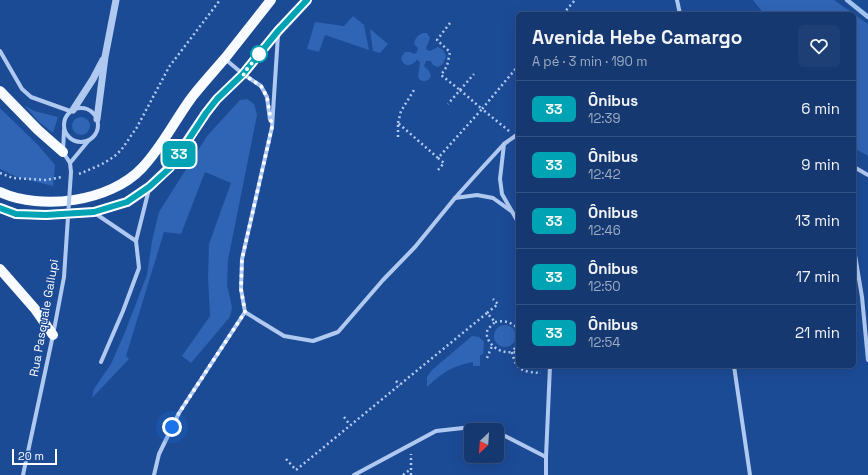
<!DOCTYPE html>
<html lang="pt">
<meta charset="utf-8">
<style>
:root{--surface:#153870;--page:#1e3f75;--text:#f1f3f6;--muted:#9dacc3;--line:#345283}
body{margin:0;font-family:"Space Grotesk",sans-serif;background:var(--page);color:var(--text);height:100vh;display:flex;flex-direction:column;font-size:15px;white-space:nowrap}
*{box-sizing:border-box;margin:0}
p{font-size:13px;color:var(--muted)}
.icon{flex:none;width:22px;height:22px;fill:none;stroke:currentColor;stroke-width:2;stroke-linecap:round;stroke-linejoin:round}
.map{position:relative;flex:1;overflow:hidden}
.drawer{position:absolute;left:516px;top:12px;width:340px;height:356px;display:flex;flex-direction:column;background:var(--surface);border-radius:6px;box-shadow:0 4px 16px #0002,0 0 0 1px var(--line)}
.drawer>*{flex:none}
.badge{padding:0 8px;border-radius:6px;font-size:14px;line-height:26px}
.needle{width:26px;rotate:205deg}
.tools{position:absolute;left:464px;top:423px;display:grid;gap:8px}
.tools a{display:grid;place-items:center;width:40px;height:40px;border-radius:6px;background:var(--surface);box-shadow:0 4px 16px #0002,0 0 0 1px var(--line);font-size:20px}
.scale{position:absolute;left:12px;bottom:10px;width:45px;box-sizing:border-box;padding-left:4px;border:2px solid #fff;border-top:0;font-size:11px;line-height:14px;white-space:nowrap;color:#fff;-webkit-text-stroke:3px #1c4b96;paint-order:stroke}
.you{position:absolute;width:20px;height:20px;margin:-10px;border:3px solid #fff;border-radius:50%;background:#1a73e8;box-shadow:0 0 0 6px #1a73e833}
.map>.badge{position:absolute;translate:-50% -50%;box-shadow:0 0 0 2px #fff}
.round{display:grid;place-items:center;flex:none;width:42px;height:42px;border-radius:6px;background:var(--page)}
.summary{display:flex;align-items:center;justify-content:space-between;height:68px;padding:0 16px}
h1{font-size:19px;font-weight:700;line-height:30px}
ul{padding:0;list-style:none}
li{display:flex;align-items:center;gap:12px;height:56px;padding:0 16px;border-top:1px solid var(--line)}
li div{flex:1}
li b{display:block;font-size:15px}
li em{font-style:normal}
li .badge{min-width:44px;font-weight:700;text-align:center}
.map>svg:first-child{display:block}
</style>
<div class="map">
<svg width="868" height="475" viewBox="0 0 868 475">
<rect width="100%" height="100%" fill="#1c4b96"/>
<g fill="#3064b4">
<polygon points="753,0 834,0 854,14 764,14"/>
<polygon points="854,14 868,24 868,156 854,148"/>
<polygon points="353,16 364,25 369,50 325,35 319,52 307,49 315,22 344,26"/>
<polygon points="370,29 388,44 380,53 373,51"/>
<path d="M423,33H427L430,38L426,48L427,50L430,51L438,47L443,50L446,56L443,64L438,67L433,65L431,61H426L424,66L429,71L431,76C429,81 424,82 420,80L418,77L420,63L419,61L417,60C411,66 405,68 401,59L402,56L405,52H410L414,54L417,52L418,48L414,44C415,38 418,35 423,33Z"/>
<polygon points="247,99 254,104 257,115 228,260 227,285 232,307 231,313 229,318 191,363 182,356 210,316 208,277 209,244 231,183 205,172 181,234 164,232 126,356 129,359 92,398 94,389 111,364 125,332 147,275 152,241 159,212 207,136 240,100"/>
<polygon points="24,105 34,111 58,117 53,133 38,121"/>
<polygon points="0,108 38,145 55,165 53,186 17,177 0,169"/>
<circle cx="81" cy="126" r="9"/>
<circle cx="505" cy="336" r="11"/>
<path d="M472,336L479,337L484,342L483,354L480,355V366H473V362C452,366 442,373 427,387V377L432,370Z"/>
</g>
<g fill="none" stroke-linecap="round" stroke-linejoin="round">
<polyline stroke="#a3c3f1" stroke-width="4.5" points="847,0 868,17"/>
<g stroke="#b0c9f0" stroke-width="2.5" stroke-dasharray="2 3" stroke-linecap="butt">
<polyline points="563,14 575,0"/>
<polyline points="450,23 437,40 450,52 447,66 441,75 460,90"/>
<polyline points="460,90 474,74"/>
<polyline points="398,123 401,111 414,90"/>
<polyline points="509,131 482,109 518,66"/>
<polyline points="398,137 398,123 438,158"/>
<polyline points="438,170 444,163 438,158 482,109 460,90 448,104"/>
<polyline points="0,173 13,178 46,180 62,177"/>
<path d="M79,174C93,168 108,163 119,152C126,145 130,136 136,129L169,67L220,0"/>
<polyline points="487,313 498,304 493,299"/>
<path d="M495,322C504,320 512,322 518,329"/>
<path d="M518,344L512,352C516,371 524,372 541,373"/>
<polyline points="487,358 492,346"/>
<polyline points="396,381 400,385"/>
<polyline points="344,417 350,425"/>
<path d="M286,459L296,470L487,313L495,322C493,324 490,327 488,329C483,338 494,349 502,351C507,353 513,352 518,352"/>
<polyline points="403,475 411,469"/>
<polyline points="411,475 411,454"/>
</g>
<g stroke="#b0c9f0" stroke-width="4">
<polyline points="677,0 680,14"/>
<polyline points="278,35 272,127 242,259 241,289 245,312 284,336 313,341 338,332 383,280 415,247 455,198 481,169 504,144 518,134"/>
<polyline points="0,51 22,89 31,97 70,111"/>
<polyline points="225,59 243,74 261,86 267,97 270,120"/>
<circle cx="81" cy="125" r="17"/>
<polyline points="64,130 63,152 70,163 71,172"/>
<polyline points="504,144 500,179 502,194 518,222"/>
<polyline points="70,163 89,140"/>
<polyline points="854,167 868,175"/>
<polyline points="455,198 477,195 493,198 511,211"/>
<polyline points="96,214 136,241"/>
<polyline points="854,249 862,297 868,360"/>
<polyline points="101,362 123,311 139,268 136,241 149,189"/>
<polyline points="734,366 750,475"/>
<polyline points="497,434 505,436 546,457"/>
<polyline points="23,475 53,335 64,277"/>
<polyline points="154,475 159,454 179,413 245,312"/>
<polyline points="354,475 436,431 472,427 483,430"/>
<polyline points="546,475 546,457 550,366"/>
</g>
<g stroke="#b0c9f0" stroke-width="7">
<polyline points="73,110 93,79 103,60"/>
<polyline points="97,119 105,57 116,0"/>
</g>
<g stroke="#f8fbff" stroke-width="10">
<polyline points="0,91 38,130 63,152"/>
<path d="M0,192C41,211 110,202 142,168C162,147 175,120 192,97C203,83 215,70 226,57C241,38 256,19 271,0"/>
<polyline points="0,208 16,214 46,215 94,212 127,202 149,187 169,168 206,113 217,99 243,74 278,31 307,0"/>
<polyline points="0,269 35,309 53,335"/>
</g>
<polyline stroke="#b0c9f0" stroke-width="4" points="64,277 71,172"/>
</g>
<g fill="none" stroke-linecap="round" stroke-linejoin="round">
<g stroke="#fff" stroke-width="9">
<polyline id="line" points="0,208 16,214 46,215 94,212 127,202 149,187 170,168 206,113 217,99 243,74 278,31 307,0"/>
</g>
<use href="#line" stroke="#00a3b4" stroke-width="6"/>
<polyline stroke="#fff" stroke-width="4" stroke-dasharray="0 7.2" points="172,427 179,413 245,312 241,289 242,259 272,127 267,97 261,86 243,74 260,53 259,54"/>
</g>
<circle fill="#fff" stroke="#00a3b4" stroke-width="2" cx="259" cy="54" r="8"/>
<g text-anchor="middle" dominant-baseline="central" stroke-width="3" stroke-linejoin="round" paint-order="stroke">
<g font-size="12" fill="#fff" stroke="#1c4b96">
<text transform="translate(44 318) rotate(-80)">Rua Pasquale Gallupi</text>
</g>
</g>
</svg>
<div class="tools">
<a><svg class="needle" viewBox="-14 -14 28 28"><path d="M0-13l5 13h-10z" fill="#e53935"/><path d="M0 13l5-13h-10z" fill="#9dacc3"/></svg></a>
</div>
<div class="scale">20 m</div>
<div class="you" style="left:172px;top:427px"></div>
<b class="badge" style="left:179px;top:154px;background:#00a3b4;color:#fff">33</b>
<section class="drawer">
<div class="summary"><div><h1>Avenida Hebe Camargo</h1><p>A pé · 3 min · 190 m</p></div><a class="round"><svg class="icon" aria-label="heart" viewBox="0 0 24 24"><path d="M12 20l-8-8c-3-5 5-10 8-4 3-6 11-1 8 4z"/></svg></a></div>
<ul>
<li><span class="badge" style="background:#00a3b4;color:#fff">33</span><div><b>Ônibus</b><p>12:39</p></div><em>6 min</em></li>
<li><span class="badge" style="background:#00a3b4;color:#fff">33</span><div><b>Ônibus</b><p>12:42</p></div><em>9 min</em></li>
<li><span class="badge" style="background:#00a3b4;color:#fff">33</span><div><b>Ônibus</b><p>12:46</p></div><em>13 min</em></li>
<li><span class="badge" style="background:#00a3b4;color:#fff">33</span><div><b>Ônibus</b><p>12:50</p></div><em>17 min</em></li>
<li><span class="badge" style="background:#00a3b4;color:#fff">33</span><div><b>Ônibus</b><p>12:54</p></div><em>21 min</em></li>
</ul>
</section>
</div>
